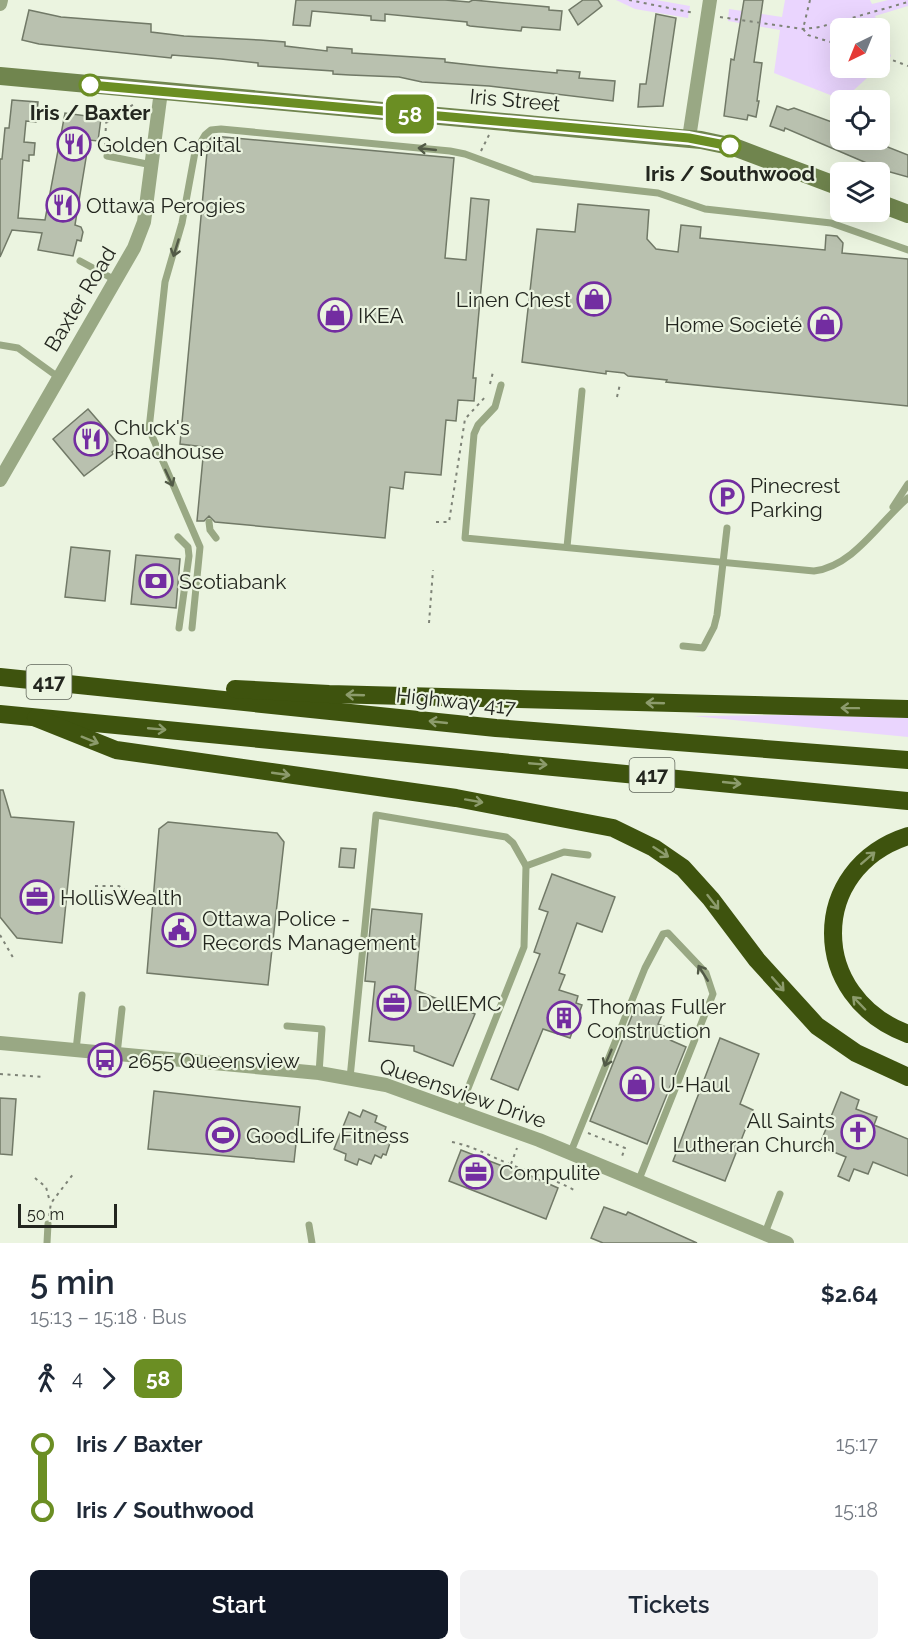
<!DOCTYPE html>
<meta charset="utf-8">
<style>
:root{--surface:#fff;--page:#f2f2f3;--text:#1f2937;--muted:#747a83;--accent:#111827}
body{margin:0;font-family:Raleway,sans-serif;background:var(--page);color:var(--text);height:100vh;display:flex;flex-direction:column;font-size:22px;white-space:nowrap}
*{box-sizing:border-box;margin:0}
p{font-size:20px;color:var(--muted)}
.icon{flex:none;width:33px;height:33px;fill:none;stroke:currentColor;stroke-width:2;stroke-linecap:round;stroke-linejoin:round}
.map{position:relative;height:1243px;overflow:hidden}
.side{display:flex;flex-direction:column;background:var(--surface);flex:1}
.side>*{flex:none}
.badge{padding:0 12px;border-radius:9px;font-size:21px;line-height:39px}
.needle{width:39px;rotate:223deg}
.tools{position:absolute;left:830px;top:18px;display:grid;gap:12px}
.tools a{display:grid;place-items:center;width:60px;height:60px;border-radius:9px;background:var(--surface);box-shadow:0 6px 24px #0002;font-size:30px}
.scale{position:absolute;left:18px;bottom:15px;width:99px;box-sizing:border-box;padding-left:6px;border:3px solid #23261f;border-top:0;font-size:16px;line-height:21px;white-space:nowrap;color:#23261f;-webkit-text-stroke:4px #ebf4e0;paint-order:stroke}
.map>.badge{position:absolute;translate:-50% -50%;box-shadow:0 0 0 3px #fff}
.legs{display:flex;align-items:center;gap:9px;height:66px;padding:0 30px;font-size:20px}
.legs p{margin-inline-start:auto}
.head{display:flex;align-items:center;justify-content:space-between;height:102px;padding:0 30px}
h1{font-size:33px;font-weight:600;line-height:45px}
.button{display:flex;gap:12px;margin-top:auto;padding:12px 30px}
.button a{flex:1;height:69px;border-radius:9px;background:var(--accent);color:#fff;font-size:24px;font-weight:600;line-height:69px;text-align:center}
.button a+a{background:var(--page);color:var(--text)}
ul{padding:0 30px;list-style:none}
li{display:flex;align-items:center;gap:21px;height:66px;font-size:22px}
li i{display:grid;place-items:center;width:9px;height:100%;margin:0 8px;background:currentColor}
li i::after{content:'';width:15px;height:15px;margin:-8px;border:4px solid;border-radius:50%;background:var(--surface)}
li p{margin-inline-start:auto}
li:first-child i{background:linear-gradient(#0000 50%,currentColor 0)}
li:last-child i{background:linear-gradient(currentColor 50%,#0000 0)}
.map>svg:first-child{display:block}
</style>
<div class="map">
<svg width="908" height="1243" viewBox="0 0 908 1243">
<rect width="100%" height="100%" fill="#ebf4e0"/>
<g fill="#ead5fe" fill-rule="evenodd">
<polygon points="616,0 656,0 690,6 688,18 635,9"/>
<path d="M785,0H870L872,4L888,0H908V6L875,16L891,56L843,100L774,73L780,30L728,21L729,9L782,17ZM840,28H879V68H840Z"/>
<polygon points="798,715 908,718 908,737 693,716"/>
</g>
<g fill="#b9c1af" stroke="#717967" stroke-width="1.5">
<polygon points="296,0 445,0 469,2 473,0 549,7 549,10 562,11 560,30 522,27 521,31 470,26 467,25 467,22 385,14 385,21 371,20 371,16 312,11 310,26 293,25"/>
<polygon points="583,0 598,0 602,6 578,25 569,10"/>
<polygon points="744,0 763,0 754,62 762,63 757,101 759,101 756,117 748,115 747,120 724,116 731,59 734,60"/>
<polygon points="29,10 61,17 151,24 151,32 184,36 260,40 285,42 285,46 327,51 327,47 352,49 352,53 445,59 445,62 481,66 557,73 557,70 580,72 579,78 615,81 613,101 489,86 422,82 399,77 350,75 333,74 333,71 258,66 258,63 221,59 172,55 171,58 39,44 22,40"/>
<polygon points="656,14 676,18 663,106 638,107 640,84 646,84"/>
<polygon points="12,100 38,102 36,122 26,121 24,142 35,143 34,155 29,155 29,161 23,160 18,218 45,220 65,113 101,118 98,141 89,140 75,225 81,227 83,232 81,241 77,240 73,256 38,250 42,233 12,230 0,257 0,159 2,159 5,128 9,128"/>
<polygon points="777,106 788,110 794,108 840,125 840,140 870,140 908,155 908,177 883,170 785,128 784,131 770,126"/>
<polygon points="213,136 454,158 445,258 466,260 471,198 489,200 473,378 476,378 474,401 458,400 456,421 446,420 441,475 405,472 403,489 390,487 385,538 215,522 209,516 204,521 197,521 204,447 180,444 208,141"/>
<polygon points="578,204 649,210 647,239 656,249 678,252 681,225 701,227 700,238 825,250 826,235 837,236 843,243 842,253 908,259 908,406 666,382 667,380 628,376 624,373 606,371 606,374 522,362 537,229 575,232"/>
<polygon points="88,409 120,446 112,452 113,454 84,476 53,439"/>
<polygon points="71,547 110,551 105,601 65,597"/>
<polygon points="136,555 180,559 176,608 131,604"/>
<polygon points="0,790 3,790 11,817 74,822 62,943 17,938 0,917"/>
<polygon points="168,822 277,833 284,842 268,985 147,973 159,829"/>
<polygon points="341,848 356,849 354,868 339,867"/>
<polygon points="552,874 615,897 602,932 577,923 559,973 565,975 559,990 578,996 576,1003 582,1005 570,1038 543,1029 518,1090 491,1079 540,954 534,952 548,912 539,909"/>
<polygon points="372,909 422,914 415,990 475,1014 453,1066 414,1051 414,1046 369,1041 375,982 365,981"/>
<polygon points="637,1003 663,1013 658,1024 674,1030 670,1040 686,1047 647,1144 590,1121"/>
<polygon points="720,1038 759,1054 740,1104 753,1110 725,1181 673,1161"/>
<polygon points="154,1091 300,1107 294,1162 148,1149"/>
<polygon points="841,1092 859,1100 856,1109 877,1117 874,1125 908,1139 908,1176 873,1162 868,1174 854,1169 849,1181 838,1176 846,1157 819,1146"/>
<polygon points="0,1098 16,1099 12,1155 0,1154"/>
<polygon points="363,1110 377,1116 375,1122 386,1127 383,1136 389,1138 387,1142 390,1143 386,1155 383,1154 381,1158 375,1155 371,1164 359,1159 357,1165 345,1160 346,1154 334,1149 349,1112 360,1117"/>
<polygon points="461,1150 505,1167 506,1165 558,1188 546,1219 449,1181"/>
<polygon points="604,1207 626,1215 628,1212 697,1243 603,1243 591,1238"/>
</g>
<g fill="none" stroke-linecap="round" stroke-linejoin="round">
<g stroke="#7e8377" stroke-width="2" stroke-dasharray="3 4.5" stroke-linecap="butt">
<polyline points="629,0 694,13"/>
<polyline points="810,0 803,29 808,35 840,45"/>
<polyline points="720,17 803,29 820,27 908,2"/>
<polyline points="879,55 908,66"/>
<polyline points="105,146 106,123 134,104"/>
<polyline points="481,151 489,135"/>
<polyline points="490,384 493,372"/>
<polyline points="617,397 620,384"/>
<polyline points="436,522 449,522 465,419 487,395"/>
<polyline points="429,623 433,570"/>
<polyline points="95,886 119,886 135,896"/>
<polyline points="0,935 15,961"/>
<polyline points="0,1074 44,1077"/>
<polyline points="588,1133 625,1148 621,1159"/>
<path d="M452,1142C473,1146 490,1156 509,1164C532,1173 554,1179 576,1191"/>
<polyline points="511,1164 517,1148"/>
<polyline points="35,1178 46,1187 50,1202"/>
<polyline points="49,1216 51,1203 74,1173"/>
</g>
<g stroke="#99a884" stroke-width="7">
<polyline points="107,156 152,165"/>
<polyline points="80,261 117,281"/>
<polyline points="0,345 18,348 58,377"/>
<path d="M501,385L495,407L478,425L474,434L465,538L814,571C854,566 879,522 908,498"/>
<polyline points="893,507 908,484"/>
<polyline points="209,522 210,530 216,538"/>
<polyline points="178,537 188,547 189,556 179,628"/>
<polyline points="567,547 582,391"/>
<polyline points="192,628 200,547 149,429 165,282 182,223 195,152 205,135 211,130 221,129 450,151 465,154 533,179 658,193 705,209 831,223 908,250"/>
<polyline points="683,646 703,648 714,627 717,615 727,528"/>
<polyline points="526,866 564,852 588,855"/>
<polyline points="287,1026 322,1029 319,1073"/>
<polyline points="76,1050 82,995"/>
<polyline points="117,1054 122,1009"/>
<polyline points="350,1078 376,815 506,837 513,843 526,866 524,947 459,1111"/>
<polyline points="570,1154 645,968 663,934 668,933 706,973 713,994 638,1182"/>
<polyline points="309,1225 312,1243"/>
<polyline points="765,1233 780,1194"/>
<polyline points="47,1243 48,1224"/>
</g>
<g stroke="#99a884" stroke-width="14">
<polyline points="0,4 1,0"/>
<polyline points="689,138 710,0"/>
<polyline points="0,480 134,248 144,222 161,91"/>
<polyline points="0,1043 319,1073 386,1085 539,1140 787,1243"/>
</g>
<g stroke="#70854e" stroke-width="18">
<polyline points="0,76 701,140 734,147 840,187"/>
<polyline points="879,203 908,214"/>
</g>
<g stroke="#3e530e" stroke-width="18">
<polyline points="0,677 496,728 908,760"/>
<polyline points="235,689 329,694 908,709"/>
<polyline points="0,714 908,801"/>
<polyline points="36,718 116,750 456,798 613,828 654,848 683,868 711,899 757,960 817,1026 856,1053 908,1077"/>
<path d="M908,836C808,868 808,997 908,1034"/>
</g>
</g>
<defs><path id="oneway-shaft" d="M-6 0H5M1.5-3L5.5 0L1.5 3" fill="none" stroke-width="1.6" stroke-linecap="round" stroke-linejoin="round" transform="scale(1.5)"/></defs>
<g stroke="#525a47">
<use href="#oneway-shaft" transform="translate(427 149) rotate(-174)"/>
<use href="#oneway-shaft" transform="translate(176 248) rotate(107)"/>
<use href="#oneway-shaft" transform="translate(169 478) rotate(65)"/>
<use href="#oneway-shaft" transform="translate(703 973) rotate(-122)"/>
<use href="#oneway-shaft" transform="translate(608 1058) rotate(113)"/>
</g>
<g stroke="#8c9b6c">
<use href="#oneway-shaft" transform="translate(355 695) rotate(-178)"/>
<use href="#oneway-shaft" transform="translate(655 703) rotate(-178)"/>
<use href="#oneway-shaft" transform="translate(850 708) rotate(-179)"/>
<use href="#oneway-shaft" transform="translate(438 722) rotate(-174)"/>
<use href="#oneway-shaft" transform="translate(157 729) rotate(5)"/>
<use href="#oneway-shaft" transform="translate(90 740) rotate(22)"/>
<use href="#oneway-shaft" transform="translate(538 764) rotate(5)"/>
<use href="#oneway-shaft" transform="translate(281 774) rotate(8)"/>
<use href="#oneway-shaft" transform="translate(732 783) rotate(6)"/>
<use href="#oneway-shaft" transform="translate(474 801) rotate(10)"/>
<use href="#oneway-shaft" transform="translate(661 852) rotate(33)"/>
<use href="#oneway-shaft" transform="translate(868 858) rotate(-41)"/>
<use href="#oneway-shaft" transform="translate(713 902) rotate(52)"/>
<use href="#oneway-shaft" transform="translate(778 984) rotate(49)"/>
<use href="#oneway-shaft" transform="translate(859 1003) rotate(-134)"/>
</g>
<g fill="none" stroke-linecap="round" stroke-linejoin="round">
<g stroke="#fff" stroke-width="14">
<polyline id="line-1" points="90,85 689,138 730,146"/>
</g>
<use href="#line-1" stroke="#6b8e23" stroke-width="9"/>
</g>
<defs>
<g id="restaurant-ring" transform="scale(1.725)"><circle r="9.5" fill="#ebf4e0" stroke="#732da1" stroke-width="1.5"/><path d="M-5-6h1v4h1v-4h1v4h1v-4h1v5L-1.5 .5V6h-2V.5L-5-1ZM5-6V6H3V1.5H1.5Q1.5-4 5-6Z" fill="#732da1"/></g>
<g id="shop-ring" transform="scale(1.725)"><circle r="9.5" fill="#ebf4e0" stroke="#732da1" stroke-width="1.5"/><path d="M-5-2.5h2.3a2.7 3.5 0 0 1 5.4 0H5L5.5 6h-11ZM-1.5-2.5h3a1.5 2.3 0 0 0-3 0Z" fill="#732da1"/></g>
<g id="parking-ring" transform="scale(1.725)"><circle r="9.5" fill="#ebf4e0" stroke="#732da1" stroke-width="1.5"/><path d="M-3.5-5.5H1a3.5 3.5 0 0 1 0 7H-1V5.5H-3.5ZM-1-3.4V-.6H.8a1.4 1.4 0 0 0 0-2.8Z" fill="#732da1"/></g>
<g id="bank-ring" transform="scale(1.725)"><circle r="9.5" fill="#ebf4e0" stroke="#732da1" stroke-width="1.5"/><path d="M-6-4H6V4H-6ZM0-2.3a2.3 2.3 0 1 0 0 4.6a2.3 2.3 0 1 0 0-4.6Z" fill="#732da1"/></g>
<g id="office-ring" transform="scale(1.725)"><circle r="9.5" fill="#ebf4e0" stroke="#732da1" stroke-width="1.5"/><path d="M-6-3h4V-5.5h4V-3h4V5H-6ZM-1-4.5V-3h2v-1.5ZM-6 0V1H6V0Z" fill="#732da1"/></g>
<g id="civic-ring" transform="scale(1.725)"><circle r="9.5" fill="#ebf4e0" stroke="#732da1" stroke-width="1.5"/><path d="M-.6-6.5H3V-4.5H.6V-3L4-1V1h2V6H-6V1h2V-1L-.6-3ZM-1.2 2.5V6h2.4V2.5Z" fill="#732da1"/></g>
<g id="building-ring" transform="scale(1.725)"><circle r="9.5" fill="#ebf4e0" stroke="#732da1" stroke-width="1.5"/><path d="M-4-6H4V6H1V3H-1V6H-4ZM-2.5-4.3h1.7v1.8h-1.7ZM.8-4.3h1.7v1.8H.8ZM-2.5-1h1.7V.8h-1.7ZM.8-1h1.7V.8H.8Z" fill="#732da1"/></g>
<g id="bus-ring" transform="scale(1.725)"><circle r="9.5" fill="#ebf4e0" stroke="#732da1" stroke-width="1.5"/><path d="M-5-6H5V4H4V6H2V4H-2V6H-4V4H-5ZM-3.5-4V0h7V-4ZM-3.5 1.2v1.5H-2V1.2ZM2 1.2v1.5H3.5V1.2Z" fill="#732da1"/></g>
<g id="church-ring" transform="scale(1.725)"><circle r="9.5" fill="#ebf4e0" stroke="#732da1" stroke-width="1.5"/><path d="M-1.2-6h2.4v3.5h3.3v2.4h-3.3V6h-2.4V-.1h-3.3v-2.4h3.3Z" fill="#732da1"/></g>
<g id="stadium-ring" transform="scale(1.725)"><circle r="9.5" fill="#ebf4e0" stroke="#732da1" stroke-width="1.5"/><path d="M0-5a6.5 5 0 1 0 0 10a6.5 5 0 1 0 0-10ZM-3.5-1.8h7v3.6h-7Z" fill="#732da1"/></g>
</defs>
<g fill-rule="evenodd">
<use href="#restaurant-ring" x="74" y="144"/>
<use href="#restaurant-ring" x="63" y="205"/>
<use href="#shop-ring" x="594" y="299"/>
<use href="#shop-ring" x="335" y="315"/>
<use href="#shop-ring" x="825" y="324"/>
<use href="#restaurant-ring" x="91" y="439"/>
<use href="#parking-ring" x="727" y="497"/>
<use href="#bank-ring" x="156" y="581"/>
<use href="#office-ring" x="37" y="897"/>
<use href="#civic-ring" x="179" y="930"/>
<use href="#office-ring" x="394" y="1003"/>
<use href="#building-ring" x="564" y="1018"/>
<use href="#bus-ring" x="105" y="1060"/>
<use href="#shop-ring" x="637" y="1084"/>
<use href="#church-ring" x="858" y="1132"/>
<use href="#stadium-ring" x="223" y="1135"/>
<use href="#office-ring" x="476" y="1172"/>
</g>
<g fill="#fff" stroke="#6b8e23" stroke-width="3">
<circle cx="90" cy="85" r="10"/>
<circle cx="730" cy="146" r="10"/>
</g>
<g text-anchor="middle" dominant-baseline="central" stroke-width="4.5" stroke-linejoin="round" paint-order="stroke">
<g fill="#ebf4e0" stroke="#5f6459" stroke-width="1.5">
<rect x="26.5" y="665" width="45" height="34" rx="4.5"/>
<rect x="629.5" y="758" width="45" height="34" rx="4.5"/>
</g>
<g font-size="20" font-weight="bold" fill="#23261f">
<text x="49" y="682">417</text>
<text x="652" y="775">417</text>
</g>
<g font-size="21" fill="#23261f" stroke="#ebf4e0">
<text transform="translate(515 100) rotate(5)">Iris Street</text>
<text transform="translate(80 299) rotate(-59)">Baxter Road</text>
<text transform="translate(456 701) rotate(6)">Highway 417</text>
<text transform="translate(463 1093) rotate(19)">Queensview Drive</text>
</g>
<g font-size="21" font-weight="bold" fill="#23261f" stroke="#ebf4e0">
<text x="90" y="112">Iris / Baxter</text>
<text x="730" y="173">Iris / Southwood</text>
</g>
<g font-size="21" fill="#23261f" stroke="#ebf4e0" text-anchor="start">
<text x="97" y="144">Golden Capital</text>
<text x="86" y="205">Ottawa Perogies</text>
<text x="571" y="299" text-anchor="end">Linen Chest</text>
<text x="358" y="315">IKEA</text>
<text x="802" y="324" text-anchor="end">Home Societé</text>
<text x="114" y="427">Chuck's<tspan x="114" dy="24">Roadhouse</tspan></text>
<text x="750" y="485">Pinecrest<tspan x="750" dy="24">Parking</tspan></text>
<text x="179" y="581">Scotiabank</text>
<text x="60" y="897">HollisWealth</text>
<text x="202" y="918">Ottawa Police -<tspan x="202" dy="24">Records Management</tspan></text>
<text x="417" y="1003">DellEMC</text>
<text x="587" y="1006">Thomas Fuller<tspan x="587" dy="24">Construction</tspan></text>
<text x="128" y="1060">2655 Queensview</text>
<text x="660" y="1084">U-Haul</text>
<text x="835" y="1120" text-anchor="end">All Saints<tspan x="835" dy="24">Lutheran Church</tspan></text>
<text x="246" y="1135">GoodLife Fitness</text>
<text x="499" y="1172">Compulite</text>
</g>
</g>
</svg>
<div class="tools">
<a><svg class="needle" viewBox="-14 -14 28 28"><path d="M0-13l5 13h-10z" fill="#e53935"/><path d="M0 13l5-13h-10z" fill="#747a83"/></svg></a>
<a><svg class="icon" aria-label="locate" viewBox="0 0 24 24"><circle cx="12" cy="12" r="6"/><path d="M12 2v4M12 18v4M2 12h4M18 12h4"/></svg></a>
<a><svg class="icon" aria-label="layers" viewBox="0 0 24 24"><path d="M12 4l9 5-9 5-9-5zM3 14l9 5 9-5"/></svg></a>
</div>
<div class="scale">50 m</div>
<b class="badge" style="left:410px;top:114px;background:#6b8e23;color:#fff">58</b>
</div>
<section class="side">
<div class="head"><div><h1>5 min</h1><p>15:13 – 15:18 · Bus</p></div><b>$2.64</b></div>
<div class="legs"><svg class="icon" aria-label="walk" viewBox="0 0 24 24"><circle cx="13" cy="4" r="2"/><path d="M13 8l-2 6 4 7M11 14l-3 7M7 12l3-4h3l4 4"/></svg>4<svg class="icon" aria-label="forward" viewBox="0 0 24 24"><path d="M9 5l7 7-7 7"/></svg><b class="badge" style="background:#6b8e23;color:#fff">58</b></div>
<ul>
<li><i style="color:#6b8e23"></i><b>Iris / Baxter</b><p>15:17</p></li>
<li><i style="color:#6b8e23"></i><b>Iris / Southwood</b><p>15:18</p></li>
</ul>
<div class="button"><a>Start</a><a>Tickets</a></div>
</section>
